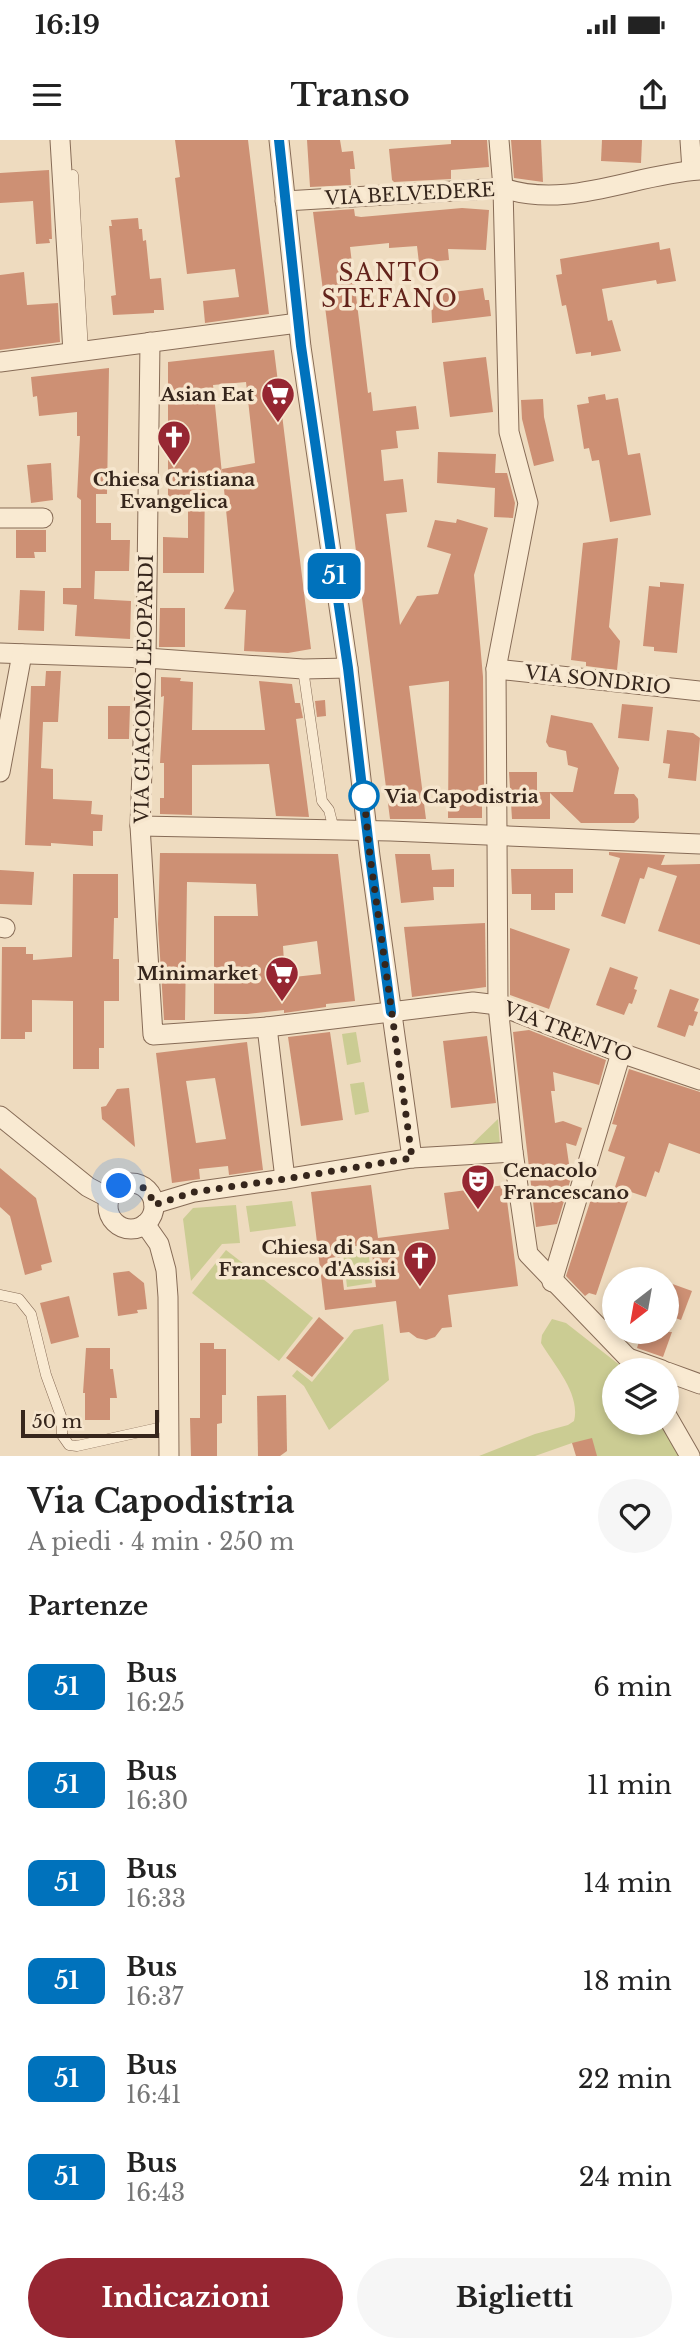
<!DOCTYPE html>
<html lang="it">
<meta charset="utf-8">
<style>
:root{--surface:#fff;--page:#f6f6f6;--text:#222;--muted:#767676;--accent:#962632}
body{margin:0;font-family:"Libre Baskerville",serif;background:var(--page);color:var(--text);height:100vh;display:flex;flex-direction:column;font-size:26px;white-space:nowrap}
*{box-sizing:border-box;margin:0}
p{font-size:23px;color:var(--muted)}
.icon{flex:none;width:38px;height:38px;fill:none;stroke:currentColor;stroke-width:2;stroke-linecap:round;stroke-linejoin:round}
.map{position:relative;height:1316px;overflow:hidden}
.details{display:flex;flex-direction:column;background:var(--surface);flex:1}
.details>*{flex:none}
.badge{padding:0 14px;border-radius:10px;font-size:24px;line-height:46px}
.needle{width:46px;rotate:211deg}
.buttons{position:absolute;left:602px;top:1127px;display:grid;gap:14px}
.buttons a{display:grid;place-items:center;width:77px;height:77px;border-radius:50%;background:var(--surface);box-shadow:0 4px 10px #0003;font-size:35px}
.scale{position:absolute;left:21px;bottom:18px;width:138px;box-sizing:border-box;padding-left:7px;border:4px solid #36261c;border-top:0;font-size:19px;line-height:24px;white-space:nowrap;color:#36261c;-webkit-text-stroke:5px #f6e6ce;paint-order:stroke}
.you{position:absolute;width:35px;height:35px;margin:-18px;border:5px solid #fff;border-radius:50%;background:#1a73e8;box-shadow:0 0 0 10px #1a73e833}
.map>.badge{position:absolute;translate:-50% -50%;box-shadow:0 0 0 4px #fff}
h2{padding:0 28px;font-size:26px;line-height:63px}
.round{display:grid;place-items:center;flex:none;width:74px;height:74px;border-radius:37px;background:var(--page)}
.overview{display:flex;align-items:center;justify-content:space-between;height:119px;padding:0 28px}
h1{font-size:33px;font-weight:700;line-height:52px}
.cta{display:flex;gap:14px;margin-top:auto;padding:14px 28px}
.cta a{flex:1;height:80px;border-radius:42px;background:var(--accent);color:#fff;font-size:28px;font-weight:700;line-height:80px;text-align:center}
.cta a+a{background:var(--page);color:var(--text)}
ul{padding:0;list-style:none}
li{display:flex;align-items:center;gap:21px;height:98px;padding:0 28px}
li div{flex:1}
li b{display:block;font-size:26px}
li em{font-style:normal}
li .badge{min-width:77px;font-weight:700;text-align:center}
.status{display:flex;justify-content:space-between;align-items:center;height:49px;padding:0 35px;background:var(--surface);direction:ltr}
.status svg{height:19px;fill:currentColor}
header{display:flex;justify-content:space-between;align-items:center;height:91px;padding:0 28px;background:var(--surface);font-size:32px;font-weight:700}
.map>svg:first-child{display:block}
</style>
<div class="status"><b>16:19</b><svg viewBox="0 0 49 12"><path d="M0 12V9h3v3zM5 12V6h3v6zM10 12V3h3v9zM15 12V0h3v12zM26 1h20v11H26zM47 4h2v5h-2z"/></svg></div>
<header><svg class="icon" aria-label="menu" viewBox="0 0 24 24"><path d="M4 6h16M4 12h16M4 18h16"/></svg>Transo<svg class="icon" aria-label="share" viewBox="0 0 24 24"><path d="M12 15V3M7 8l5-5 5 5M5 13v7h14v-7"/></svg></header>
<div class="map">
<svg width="700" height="1316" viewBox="0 0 700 1316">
<rect width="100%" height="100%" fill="#eedbbf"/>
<g fill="#cbcc93">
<polygon points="356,892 361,922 347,925 342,894"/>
<polygon points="364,942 369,972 355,975 350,944"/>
<polygon points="498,979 500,1006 467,1009"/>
<polygon points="292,1061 296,1086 250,1092 246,1066"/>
<polygon points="236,1065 240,1103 222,1104 191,1141 183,1079 193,1068"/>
<polygon points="368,1108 372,1143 347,1147 343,1111"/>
<polygon points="226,1110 313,1178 279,1221 192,1153"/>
<path d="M552,1179L566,1183L626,1230H614V1283H661L680,1316H597L572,1303L535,1316H479L535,1294L568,1285L574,1281C581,1254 554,1225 541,1203L542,1195Z"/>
<polygon points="383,1184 389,1240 329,1290 304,1246 292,1236 297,1230 312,1242 354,1190"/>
</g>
<g fill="#cd9074" fill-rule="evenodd">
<polygon points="175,0 248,0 269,174 205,183 203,161 239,157 235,129 187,134 175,38 180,37"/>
<polygon points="307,0 340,0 342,12 353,11 355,29 350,29 351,45 310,47"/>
<polygon points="451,0 487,0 489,27 451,30 451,39 394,42 392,40 389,9 451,4"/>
<polygon points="511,0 541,0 543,42 514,38"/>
<polygon points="602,0 642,0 641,23 601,21"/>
<polygon points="49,30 52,99 49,99 50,103 36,104 33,61 0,63 0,33"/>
<polygon points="462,68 489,70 486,110 448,109 449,120 419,123 417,106 389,108 389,103 350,107 368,253 371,252 373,271 416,266 419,289 396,291 398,308 381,310 384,341 403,339 407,372 386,374 400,485 417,456 438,454 451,414 427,407 435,380 456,383 457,379 488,388 474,435 483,537 484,646 482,646 482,678 448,678 449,541 409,546 426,679 390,679 313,72 354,69 355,76 361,77"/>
<polygon points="138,78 139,89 142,89 143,101 146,100 150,139 161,138 164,170 154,170 154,173 113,175 111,156 116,155 109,86 112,86 111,80"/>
<polygon points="659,102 660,110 670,108 676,141 657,144 656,140 602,149 608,181 612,180 621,211 591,216 591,212 576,214 566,165 562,166 556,135 562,134 560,119"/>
<polygon points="24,132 27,165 58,163 60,202 0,210 0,135"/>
<polygon points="483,148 485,160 489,160 491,176 432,183 431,155"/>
<polygon points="274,210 311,509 288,513 244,511 246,470 224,469 234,451 222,329 255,323 246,242 213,245 222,334 205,335 204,433 163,433 163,397 188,398 188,369 168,369 168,222"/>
<polygon points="486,217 493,272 450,277 443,222"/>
<polygon points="109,228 107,354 96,354 96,383 111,383 111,400 130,400 129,431 95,431 94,459 131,461 130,499 75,496 77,465 63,464 63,448 81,448 81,360 77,357 80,296 77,296 77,272 39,276 37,256 33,257 31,237"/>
<polygon points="605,254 606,260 618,258 628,315 640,313 651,375 610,382 599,320 592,321 589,308 584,309 577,265 589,263 588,257"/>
<polygon points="543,259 544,277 554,321 534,326 522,279 521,260"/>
<polygon points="438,312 496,314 495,333 507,333 515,363 513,378 494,377 495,348 437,343"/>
<polygon points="51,323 53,360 31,363 27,325"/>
<polygon points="16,390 46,390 46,412 34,412 35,418 16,418"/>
<polygon points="618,398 609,487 620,501 617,530 586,526 586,522 571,520 583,403"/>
<polygon points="660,442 684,444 677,513 654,511 654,507 643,506 649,446 660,447"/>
<polygon points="20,450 45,451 44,491 18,490"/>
<polygon points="160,468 185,468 185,507 159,507"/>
<polygon points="46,531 61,531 58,582 43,582 41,628 53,629 53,659 92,661 91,674 103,675 102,691 93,691 93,706 51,703 51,706 25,705 31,546 45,546"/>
<polygon points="161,537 181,538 180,541 193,542 192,590 265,590 259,541 292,544 295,563 300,563 303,578 296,579 309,677 276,676 269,624 192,625 192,675 160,674 160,658 164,658 164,623 160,623 164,556 161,557"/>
<polygon points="325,560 326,576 317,577 315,561"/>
<polygon points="622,564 653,567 649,601 618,598"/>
<polygon points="108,566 130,566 129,599 108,599"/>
<polygon points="551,575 592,583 619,628 614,654 634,654 638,659 639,678 634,683 581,683 550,653 550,679 512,679 509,632 537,632 537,652 573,652 578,628 568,625 566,611 549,607 546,602"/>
<polygon points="667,590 693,593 700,598 696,641 668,638 670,624 663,623"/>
<polygon points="609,712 665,715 661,725 700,724 700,805 658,791 677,736 648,727 644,739 640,738 625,784 601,776 620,718 609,715"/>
<path d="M160,713L338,714L355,861L326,864V867L284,873V870L247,874H214V776H258L256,744L187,742L185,880H164L158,784ZM317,801L321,834L285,838L283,806Z"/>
<polygon points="395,714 430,714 432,730 454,729 454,747 433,747 434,760 401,763"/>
<polygon points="511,729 573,729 573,753 555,753 555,770 531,770 531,754 512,754"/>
<polygon points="0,730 34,732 32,765 0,764"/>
<polygon points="73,734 118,734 118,778 114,778 113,819 119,819 119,861 104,861 104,908 99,908 99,929 73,929 73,861 32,860 32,892 25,892 25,899 1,899 2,807 26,807 26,814 33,814 33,820 72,817"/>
<polygon points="485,783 486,847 412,857 404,787"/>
<polygon points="510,788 570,809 549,869 510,855"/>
<polygon points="610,827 638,837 634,849 637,850 632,864 629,863 624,875 596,865"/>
<polygon points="670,849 699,859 694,871 698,872 693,886 689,885 685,897 657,887"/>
<polygon points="529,890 606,920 599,945 553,932 555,951 551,951 555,983 563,981 582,988 576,1006 566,1003 571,1038 557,1084 536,1087 513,892"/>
<polygon points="330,892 343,980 301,986 288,897"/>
<polygon points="487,896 496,963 451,968 443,901"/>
<path d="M247,902L263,1030L229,1035L228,1026L199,1029L200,1039L172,1043L156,913ZM215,938L226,999L196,1003L186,941Z"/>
<polygon points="629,929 700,952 700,1014 669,1003 659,1033 655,1031 646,1057 631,1052 596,1155 589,1153 585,1156 566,1136 594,1050 612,1056 625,1017 608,1011 617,985 612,984"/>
<polygon points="129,948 133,987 135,1007 102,979 101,967 106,966 117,949"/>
<polygon points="0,1028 36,1058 52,1122 41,1125 42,1130 25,1135 10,1076 0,1067"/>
<path d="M371,1045L378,1098L449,1089L444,1053L505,1045L518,1146L448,1155L452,1187L442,1188L435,1197L426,1200L417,1198L409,1192L400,1193L396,1161L325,1170L311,1052ZM371,1104L376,1147L344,1150L339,1108Z"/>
<polygon points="129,1131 144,1143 147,1169 137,1170 138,1173 118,1176 113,1133"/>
<polygon points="667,1142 692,1151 681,1180 667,1175"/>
<polygon points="69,1156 79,1197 51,1204 40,1163"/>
<polygon points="319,1177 344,1198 312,1237 286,1218"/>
<polygon points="642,1192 672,1192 663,1217 637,1208"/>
<polygon points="200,1203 214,1203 214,1209 226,1209 226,1255 222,1255 222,1283 217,1284 217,1316 191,1316 190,1278 200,1278"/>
<polygon points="86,1208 110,1208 110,1229 113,1229 117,1258 110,1258 110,1280 85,1280 85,1253 83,1253"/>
<polygon points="286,1255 287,1311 280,1316 258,1316 257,1256"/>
<polygon points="592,1298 597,1316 576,1316 572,1303"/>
</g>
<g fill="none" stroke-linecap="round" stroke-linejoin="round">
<g stroke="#876c57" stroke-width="11">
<g id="service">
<polyline points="73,35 83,211"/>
<polyline points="303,529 322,661 329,670 334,690"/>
<polyline points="0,1155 19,1159 31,1174 46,1235 62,1279 62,1295 69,1305 77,1306 167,1286"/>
</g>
</g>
<g stroke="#876c57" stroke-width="21">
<g id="minor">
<polyline points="60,0 73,212"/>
<polyline points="279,0 301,207 348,528 370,716 412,1018"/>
<polyline points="499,0 503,48 509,292 528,363 496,529 498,865 513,1012 528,1114 628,1218 636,1230"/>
<polyline points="690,0 692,30"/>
<path d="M285,61L503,48C568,70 634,34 700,30"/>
<polyline points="150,202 146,518 140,686 153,895 267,887 473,862 498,865 621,913 700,940"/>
<polyline points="0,222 298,183"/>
<polyline points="0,378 43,378"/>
<polyline points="0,513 146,518 303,529 348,528"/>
<polyline points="496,529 700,551"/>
<polyline points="0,632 22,514"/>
<polyline points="140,686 391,691 700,704"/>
<polyline points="0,787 5,788"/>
<polyline points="267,887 285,1039"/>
<polyline points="0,976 88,1047 109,1058"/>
<circle cx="131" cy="1066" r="23"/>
<polyline points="154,1064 194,1052 285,1039 412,1018 513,1012"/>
<polyline points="145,1084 159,1104 166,1130 168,1157 169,1316"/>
<polyline points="552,1142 621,913"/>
<polyline points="628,1218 662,1230"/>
<polyline points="667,1232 700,1244"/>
<polyline points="667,1276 690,1316"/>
</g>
</g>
<use href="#service" stroke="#f9ead2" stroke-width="10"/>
<use href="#minor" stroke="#f9ead2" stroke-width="19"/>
</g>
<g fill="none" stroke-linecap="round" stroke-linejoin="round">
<g stroke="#fff" stroke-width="16">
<polyline id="line" points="279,0 301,206 348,528 370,716 391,872"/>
</g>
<use href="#line" stroke="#0072bc" stroke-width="10"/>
<path stroke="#36261c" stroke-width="7" stroke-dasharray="0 12.6" d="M119,1046C136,1040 149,1047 154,1065L194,1052L285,1039L412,1018L370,716L363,647L364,656"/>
</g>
<defs>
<g id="supermarket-pin" transform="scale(1.75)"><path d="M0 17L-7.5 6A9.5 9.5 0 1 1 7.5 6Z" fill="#962632" stroke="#f6e6ce"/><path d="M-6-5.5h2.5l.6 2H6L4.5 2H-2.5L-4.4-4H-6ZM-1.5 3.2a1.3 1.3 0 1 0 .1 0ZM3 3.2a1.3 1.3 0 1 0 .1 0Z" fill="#fff"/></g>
<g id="church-pin" transform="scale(1.75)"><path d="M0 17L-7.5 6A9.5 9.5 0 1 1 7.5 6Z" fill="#962632" stroke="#f6e6ce"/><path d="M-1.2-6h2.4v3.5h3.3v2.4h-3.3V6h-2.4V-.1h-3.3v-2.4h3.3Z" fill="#fff"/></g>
<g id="theatre-pin" transform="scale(1.75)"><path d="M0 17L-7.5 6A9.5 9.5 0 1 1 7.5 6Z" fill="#962632" stroke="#f6e6ce"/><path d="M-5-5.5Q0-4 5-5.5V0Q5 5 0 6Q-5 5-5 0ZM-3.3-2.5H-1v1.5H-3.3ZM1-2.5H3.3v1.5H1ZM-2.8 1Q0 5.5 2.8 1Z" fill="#fff"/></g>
</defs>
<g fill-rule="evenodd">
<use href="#supermarket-pin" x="278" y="254"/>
<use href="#church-pin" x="174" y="297"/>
<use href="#supermarket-pin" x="282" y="833"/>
<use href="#theatre-pin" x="478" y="1041"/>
<use href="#church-pin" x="420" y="1118"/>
</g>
<circle fill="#fff" stroke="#0072bc" stroke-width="3.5" cx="364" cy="656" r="14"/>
<g text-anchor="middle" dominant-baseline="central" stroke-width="7" stroke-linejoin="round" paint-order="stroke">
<g font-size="19" fill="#36261c" stroke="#f6e6ce">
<text transform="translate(410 54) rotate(-3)">VIA BELVEDERE</text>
<text transform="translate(598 540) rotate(6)">VIA SONDRIO</text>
<text transform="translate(144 549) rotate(-89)">VIA GIACOMO LEOPARDI</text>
<text transform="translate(568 892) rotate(21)">VIA TRENTO</text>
</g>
<g font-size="19" font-weight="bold" fill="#36261c" stroke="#f6e6ce" text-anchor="end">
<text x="254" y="254">Asian Eat</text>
<text x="174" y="339" text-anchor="middle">Chiesa Cristiana<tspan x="174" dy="22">Evangelica</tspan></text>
<text x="258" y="833">Minimarket</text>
<text x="503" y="1030" text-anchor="start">Cenacolo<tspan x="503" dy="22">Francescano</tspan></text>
<text x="396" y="1107">Chiesa di San<tspan x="396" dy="22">Francesco d'Assisi</tspan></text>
</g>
<g font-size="19" font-weight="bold" fill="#36261c" stroke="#f6e6ce" text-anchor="start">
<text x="385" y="656">Via Capodistria</text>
</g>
<g font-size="23" letter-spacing="2" fill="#63231b" stroke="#f6e6ce">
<text x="390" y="133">SANTO<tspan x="390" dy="26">STEFANO</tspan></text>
</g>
</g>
</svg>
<div class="buttons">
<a><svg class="needle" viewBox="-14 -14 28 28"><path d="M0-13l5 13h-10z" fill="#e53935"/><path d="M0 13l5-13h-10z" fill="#767676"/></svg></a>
<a><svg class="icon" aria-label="layers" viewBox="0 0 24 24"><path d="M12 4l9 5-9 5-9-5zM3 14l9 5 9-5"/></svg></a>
</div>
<div class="scale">50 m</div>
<div class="you" style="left:119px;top:1046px"></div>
<b class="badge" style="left:334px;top:436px;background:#0072bc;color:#fff">51</b>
</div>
<section class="details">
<div class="overview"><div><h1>Via Capodistria</h1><p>A piedi · 4 min · 250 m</p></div><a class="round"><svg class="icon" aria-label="heart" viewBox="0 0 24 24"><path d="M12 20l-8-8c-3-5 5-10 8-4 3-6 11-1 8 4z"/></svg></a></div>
<h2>Partenze</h2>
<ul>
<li><span class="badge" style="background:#0072bc;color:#fff">51</span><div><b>Bus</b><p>16:25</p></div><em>6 min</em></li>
<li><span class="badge" style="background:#0072bc;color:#fff">51</span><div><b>Bus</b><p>16:30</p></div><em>11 min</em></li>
<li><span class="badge" style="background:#0072bc;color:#fff">51</span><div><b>Bus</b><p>16:33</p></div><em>14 min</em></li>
<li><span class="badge" style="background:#0072bc;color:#fff">51</span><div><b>Bus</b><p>16:37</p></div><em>18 min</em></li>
<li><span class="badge" style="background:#0072bc;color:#fff">51</span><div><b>Bus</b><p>16:41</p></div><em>22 min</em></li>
<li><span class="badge" style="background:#0072bc;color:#fff">51</span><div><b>Bus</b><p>16:43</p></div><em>24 min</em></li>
</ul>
<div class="cta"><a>Indicazioni</a><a>Biglietti</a></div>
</section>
